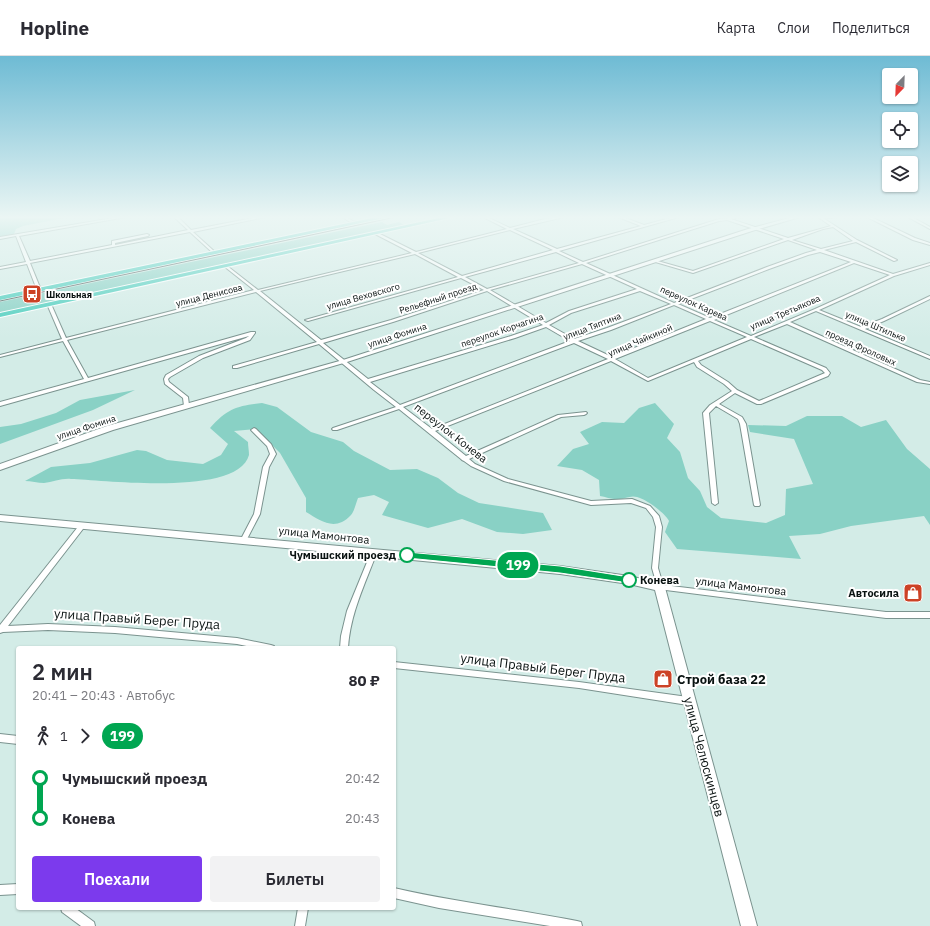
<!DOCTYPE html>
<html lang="ru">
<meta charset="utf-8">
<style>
:root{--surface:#fff;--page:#f2f2f3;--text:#2b2b33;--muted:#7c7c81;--line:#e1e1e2;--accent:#7c3aed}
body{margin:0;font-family:"IBM Plex Sans",sans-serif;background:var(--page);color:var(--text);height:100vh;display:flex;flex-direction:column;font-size:15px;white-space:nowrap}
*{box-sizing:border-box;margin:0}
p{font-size:13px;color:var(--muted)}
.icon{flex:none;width:22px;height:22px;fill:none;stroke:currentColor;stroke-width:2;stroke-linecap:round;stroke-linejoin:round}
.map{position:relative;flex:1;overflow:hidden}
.sheet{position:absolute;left:16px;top:590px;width:380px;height:264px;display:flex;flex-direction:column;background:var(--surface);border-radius:4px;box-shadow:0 1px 3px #0004}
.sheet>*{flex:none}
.badge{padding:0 8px;border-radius:13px;font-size:14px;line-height:26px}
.needle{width:26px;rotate:203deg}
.fabs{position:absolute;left:882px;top:12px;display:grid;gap:8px}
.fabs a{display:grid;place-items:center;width:36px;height:36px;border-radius:4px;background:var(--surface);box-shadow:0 1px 3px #0004;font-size:20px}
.map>.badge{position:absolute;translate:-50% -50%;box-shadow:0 0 0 2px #fff}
.legs{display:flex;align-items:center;gap:6px;height:44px;padding:0 16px;font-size:13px}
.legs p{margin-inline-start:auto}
.overview{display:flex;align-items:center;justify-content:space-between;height:68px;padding:0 16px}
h1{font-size:22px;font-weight:600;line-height:30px}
.primary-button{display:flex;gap:8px;margin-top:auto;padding:8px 16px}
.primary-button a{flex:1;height:46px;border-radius:4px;background:var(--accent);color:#fff;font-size:16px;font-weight:600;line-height:46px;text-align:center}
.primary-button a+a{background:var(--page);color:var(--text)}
ul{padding:0 16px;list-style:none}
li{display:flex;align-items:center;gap:14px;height:40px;font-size:15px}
li i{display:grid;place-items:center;width:6px;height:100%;margin:0 5px;background:currentColor}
li i::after{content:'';width:10px;height:10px;margin:-5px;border:3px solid;border-radius:50%;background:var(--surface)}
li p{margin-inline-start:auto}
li:first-child i{background:linear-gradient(#0000 50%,currentColor 0)}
li:last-child i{background:linear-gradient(currentColor 50%,#0000 0)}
header{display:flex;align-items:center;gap:24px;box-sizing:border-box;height:56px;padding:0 20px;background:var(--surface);border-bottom:1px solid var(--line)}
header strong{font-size:19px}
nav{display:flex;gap:22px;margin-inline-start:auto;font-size:14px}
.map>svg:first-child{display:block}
</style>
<header>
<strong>Hopline</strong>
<nav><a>Карта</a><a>Слои</a><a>Поделиться</a></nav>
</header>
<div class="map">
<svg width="930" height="870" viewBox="0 0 930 870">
<rect width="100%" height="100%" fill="#d3ece7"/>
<g fill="#89d1c5">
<polygon points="0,161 69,161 23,170 16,173 14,178 0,181"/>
<polygon points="382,166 387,169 399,166 404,169 0,257 0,246"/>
<polygon points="135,334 93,354 0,388 0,371 21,368 56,357 80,344"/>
<path d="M262,347L277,351L311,376L343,386L354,395L390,414L417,413L438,422L458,437L479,447L543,457L552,474L523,478L497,476L462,463L428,472L382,459L389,446L374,439L358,442C356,447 354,456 351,459C335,476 321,465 306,456V442L280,397L256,373L234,375L248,386C248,390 249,395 249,399C238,441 104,424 71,423C62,422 53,426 44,427C38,427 31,425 25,425L51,411L90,407L137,394L146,395L167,404L203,408L221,399L228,388L210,372C228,352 237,350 262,347Z"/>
<path d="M655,347L674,368L667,382L680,396L688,422L700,435L707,451L721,462L766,467L785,459L786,433L813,428L794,383L750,376L748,369L786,370L807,360H842L861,371L886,364L907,393L930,413V469L924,460L851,470L820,478L789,480L801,503L677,493L665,476L669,465C665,457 646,443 637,441C630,439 625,443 619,443C613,444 606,441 600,440L599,424L582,414L557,410L573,393L589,388L580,376L602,366L624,367L639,352Z"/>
</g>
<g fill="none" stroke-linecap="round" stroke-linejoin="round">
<g stroke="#7b938f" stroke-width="2">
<g id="street">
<polygon points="119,161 126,161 19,180 30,205 112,189 112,185 147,178 149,179 148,180 115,187 115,189 188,174 174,161 178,161 191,174 258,161 265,161 193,176 215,196 215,198 214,198 190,176 30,207 41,234 39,235 37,234 27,208 0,213 0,211 26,206 16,180 0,183 0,181"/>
<polygon points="342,161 346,161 358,168 355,169"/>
<path d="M483,161H487L510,172L545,163L558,161H564L513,173L557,193L641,170L618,161H623L644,169L674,161H679L559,195L583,206L719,163L741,161L731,163L788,182L831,170L818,161H834L832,162H823L857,184L897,204L894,205L856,186L824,194L893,218L930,207V209L894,220L819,254L861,271L882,263L930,240V243L884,265L865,273L930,300V303L816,255L790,266L920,324L930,326V328L917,326L787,268L754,281L826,312L830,317L828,320L761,348H757L735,337L719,348L742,361L746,368L760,449L759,450H755L754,449L740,368L738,363L716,350L709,357L718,447L715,449L712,447L703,357L710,349L732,335L724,328L697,311L694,306L648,325L611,305L435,375L466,400L558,359L586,356L587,357L586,358L584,359L561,361L469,403L475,408L508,423L591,445L632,443L650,450L659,460L662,471L658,512L663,529L886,556H930V562H886L658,533L652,512L656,471L653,461L646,452L631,447L591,449L504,425L471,410L464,405L462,404L461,403L399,353L337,374H333L332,373L333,372L396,351L374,334L319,288L237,312H233V310L317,286L256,236L67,284L88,322L251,276H255V277L250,284L203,302L170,321L168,323L169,326L188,341L189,349L188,350H184L183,342L165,328L164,323L166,319L199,300L246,282L249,280L0,350V346L84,323L63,285L0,301V299L62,283L47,248L48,247L51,248L66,282L254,234L225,211L224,210L226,209L258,234L412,197L375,178L374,177L376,176L416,196L507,173ZM727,164L784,183L693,215L654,204L652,205L693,217L785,185L788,184L817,194L806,197L767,211L674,247L586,207L719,165ZM833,171L853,185L821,193L792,184L823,173ZM510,174L553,194L462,220L418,197ZM556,196L579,207L487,233L465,221ZM820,196L851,206L710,262L678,248L769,213L808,199ZM415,198L458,221L305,264L308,265L461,222L484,234L391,264L321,284L260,235ZM854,207L890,219L815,253L751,280L714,264ZM582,208L637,233L569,255L546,267L490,234ZM487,235L543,269L511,280L368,323L323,287L393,266ZM640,235L671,248L607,272L574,283L549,269L571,257ZM674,249L706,263L612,301L578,285L611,274ZM710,265L747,281L648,322L615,303ZM546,271L570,285L400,349L370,326L515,282ZM751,283L822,314L825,317L759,345L737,334L728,326L701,309L698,305ZM574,287L608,303L432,373L403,351Z"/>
<polygon points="867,161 871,161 915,182 930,187 930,189 913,184"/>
<polygon points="908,161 912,161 930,171 930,173"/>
<polygon points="254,372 256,373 271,388 276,398 269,411 260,458 247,483 246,485 242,485 241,483 254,458 263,411 270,398 267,390 251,374"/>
<polygon points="81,467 85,467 86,469 8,570 48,568 115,571 237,582 271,589 274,590 275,592 256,592 237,588 115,577 48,574 3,576 0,577 0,569"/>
<path d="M372,494H376L377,496C365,528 350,558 348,592H340L341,580L347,555Z"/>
<polygon points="394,606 579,626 688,641 691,642 692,645 691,648 688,649 579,632 394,612"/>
<polygon points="0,678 18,680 18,688 0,686"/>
<polygon points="18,828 18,838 0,839 0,829"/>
<path d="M394,832C454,846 516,853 577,865L581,866L582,870H550L439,852L394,842Z"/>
<polygon points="61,852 75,852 94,866 95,870 81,870 62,856"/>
<polygon points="298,852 308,852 305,870 295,870"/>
</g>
</g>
<g stroke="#7b938f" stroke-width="2">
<g id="secondary">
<polygon points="793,161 800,161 752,175 347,306 113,374 0,414 0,408 107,370 343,304 748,173"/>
<polygon points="0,459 560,510 629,520 664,528 757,870 741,870 655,534 629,528 560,518 0,465"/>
</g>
</g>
<g stroke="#fff" stroke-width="2">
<g id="highway">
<polygon points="377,161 389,161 0,244 0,240"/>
<polygon points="443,161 454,161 0,261 0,257"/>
</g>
</g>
<use href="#street" fill="#fff" fill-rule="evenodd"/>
<use href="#secondary" fill="#fff" fill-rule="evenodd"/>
<use href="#highway" fill="#4ccebe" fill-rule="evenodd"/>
<polyline stroke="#51605e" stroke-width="1" points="0,245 396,161"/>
</g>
<linearGradient id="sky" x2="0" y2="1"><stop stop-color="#6ebbd4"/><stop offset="0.57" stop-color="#ebf6f4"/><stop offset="1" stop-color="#ebf6f4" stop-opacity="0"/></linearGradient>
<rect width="930" height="283" fill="url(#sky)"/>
<polygon fill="#00a651" stroke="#fff" points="407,496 560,510 629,521 634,524 629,527 560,517 407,502 402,499"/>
<defs>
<g id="bus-square" transform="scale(1)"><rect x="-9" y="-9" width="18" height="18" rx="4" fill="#cc4226" stroke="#fff"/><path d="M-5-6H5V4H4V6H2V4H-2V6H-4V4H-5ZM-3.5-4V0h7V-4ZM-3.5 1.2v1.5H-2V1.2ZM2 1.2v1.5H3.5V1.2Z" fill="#fff"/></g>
<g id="shop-square" transform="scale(1)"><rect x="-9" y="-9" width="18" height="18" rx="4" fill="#cc4226" stroke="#fff"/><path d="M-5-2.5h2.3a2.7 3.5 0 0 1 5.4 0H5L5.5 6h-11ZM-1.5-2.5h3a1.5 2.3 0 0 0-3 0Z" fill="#fff"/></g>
</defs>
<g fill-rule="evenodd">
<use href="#bus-square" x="32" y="238"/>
<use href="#shop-square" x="913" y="537"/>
<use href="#shop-square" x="663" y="623"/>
</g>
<g fill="#fff" stroke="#00a651" stroke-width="2">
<circle cx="407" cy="499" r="7"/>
<circle cx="629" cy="524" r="7"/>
</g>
<g text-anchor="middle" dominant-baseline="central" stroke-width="4" stroke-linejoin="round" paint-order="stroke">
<g font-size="9" font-weight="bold" fill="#091211" stroke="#fff" text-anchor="start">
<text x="46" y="238">Школьная</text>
</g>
<g font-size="9" fill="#091211" stroke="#fff">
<text transform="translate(209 239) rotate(-14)">улица Денисова</text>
<text transform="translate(363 240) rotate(-16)">улица Веховского</text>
<text transform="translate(438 242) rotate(-18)">Рельефный проезд</text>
<text transform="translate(694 247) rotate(24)">переулок Карева</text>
<text transform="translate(785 256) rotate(-23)">улица Третьякова</text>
<text transform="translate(592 270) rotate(-21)">улица Тяптина</text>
<text transform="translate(876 270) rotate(23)">улица Штильке</text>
<text transform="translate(502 274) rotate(-19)">переулок Корчагина</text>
<text transform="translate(397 279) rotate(-18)">улица Фомина</text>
<text transform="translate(640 284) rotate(-23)">улица Чайкиной</text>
<text transform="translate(861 291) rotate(24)">проезд Фроловых</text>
<text transform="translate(86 371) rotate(-18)">улица Фомина</text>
</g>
<g font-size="11" fill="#091211" stroke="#fff">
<text transform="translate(451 377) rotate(38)">переулок Конева</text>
<text transform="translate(324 479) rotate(6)">улица Мамонтова</text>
<text transform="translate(741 530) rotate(7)">улица Мамонтова</text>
</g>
<g font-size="11" font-weight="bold" fill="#091211" stroke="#fff" text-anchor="end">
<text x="396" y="499">Чумышский проезд</text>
<text x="640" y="524" text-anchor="start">Конева</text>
</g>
<g font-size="11" font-weight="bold" fill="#091211" stroke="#fff" text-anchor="end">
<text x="899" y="537">Автосила</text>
</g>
<g font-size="13" fill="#091211" stroke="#fff">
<text transform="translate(137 563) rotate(4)">улица Правый Берег Пруда</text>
<text transform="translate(543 612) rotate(7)">улица Правый Берег Пруда</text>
<text transform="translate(704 701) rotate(75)">улица Челюскинцев</text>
</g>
<g font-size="13" font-weight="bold" fill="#091211" stroke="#fff" text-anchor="start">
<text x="677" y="623">Строй база 22</text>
</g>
</g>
</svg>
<div class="fabs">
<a><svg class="needle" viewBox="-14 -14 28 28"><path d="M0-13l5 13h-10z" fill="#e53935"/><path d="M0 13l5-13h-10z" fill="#7c7c81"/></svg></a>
<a><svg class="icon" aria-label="locate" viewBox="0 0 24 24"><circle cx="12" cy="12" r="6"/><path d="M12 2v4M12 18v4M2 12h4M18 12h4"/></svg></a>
<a><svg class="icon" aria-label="layers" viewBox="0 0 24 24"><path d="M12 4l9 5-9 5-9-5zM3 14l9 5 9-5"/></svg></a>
</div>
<b class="badge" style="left:518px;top:509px;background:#00a651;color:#fff">199</b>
<section class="sheet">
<div class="overview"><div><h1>2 мин</h1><p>20:41 – 20:43 · Автобус</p></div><b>80 ₽</b></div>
<div class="legs"><svg class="icon" aria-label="walk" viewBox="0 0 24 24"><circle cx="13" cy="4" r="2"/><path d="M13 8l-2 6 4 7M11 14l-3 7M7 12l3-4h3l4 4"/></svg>1<svg class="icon" aria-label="forward" viewBox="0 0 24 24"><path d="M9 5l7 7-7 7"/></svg><b class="badge" style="background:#00a651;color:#fff">199</b></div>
<ul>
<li><i style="color:#00a651"></i><b>Чумышский проезд</b><p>20:42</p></li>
<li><i style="color:#00a651"></i><b>Конева</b><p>20:43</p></li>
</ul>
<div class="primary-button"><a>Поехали</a><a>Билеты</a></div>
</section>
</div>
